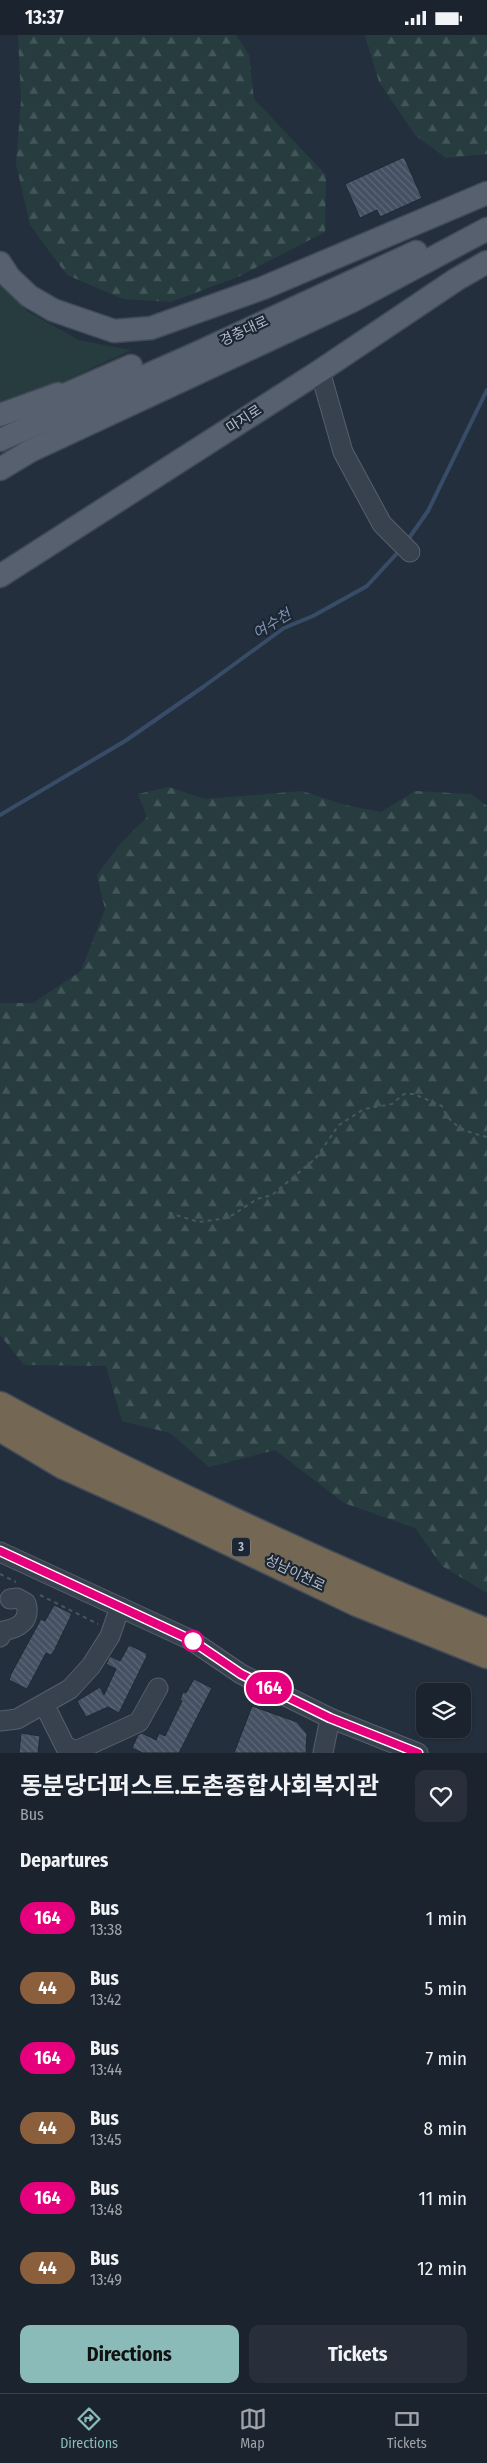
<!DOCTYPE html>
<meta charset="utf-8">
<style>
:root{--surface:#1b232e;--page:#282f3a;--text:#f1f3f6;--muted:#a0a4aa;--line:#39404a;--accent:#8bbbb9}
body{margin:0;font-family:"Fira Sans Condensed","Noto Sans KR",sans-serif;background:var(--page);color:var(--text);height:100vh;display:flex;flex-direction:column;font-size:19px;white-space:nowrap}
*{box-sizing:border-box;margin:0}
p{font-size:16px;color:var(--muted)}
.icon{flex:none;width:28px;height:28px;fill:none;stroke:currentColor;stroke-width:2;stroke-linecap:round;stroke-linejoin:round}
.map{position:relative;height:1718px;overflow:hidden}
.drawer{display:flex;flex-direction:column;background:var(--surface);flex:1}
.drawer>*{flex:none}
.badge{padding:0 10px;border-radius:16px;font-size:18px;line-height:32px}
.buttons{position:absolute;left:416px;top:1648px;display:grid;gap:10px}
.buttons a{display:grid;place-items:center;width:55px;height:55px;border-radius:10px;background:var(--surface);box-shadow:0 1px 4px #0004,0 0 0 1px var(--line);font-size:25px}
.map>.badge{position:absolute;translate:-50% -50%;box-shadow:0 0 0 2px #fff}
h2{padding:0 20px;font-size:19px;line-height:45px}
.round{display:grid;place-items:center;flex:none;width:52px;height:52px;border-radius:10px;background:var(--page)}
.headline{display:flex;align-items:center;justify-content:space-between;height:85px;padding:0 20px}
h1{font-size:24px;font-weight:700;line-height:38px}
.action{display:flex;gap:10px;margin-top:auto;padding:10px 20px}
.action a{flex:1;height:58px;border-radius:10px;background:var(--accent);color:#111;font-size:20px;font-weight:700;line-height:58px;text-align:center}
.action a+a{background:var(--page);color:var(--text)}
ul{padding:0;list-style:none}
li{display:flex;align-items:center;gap:15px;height:70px;padding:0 20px}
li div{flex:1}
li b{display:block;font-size:19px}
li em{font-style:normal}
li .badge{min-width:55px;font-weight:700;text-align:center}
.status{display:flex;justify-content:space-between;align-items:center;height:35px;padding:0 25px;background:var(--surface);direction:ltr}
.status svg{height:14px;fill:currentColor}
.dock{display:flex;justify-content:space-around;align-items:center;height:70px;border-top:1px solid var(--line);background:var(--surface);font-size:14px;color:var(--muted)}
.dock a{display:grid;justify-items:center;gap:2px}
.dock .active{color:var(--accent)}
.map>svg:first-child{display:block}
</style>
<div class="status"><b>13:37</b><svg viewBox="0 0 49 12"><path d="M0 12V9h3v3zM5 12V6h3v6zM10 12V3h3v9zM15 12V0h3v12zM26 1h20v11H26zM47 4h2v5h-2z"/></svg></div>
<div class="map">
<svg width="487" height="1718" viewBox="0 0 487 1718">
<defs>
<pattern id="forest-firs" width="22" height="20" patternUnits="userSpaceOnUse" patternTransform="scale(1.25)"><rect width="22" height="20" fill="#263c3f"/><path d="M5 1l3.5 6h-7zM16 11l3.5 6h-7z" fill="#435659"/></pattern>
<pattern id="building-back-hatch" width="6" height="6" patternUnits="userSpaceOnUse" patternTransform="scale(1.25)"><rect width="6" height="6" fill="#455162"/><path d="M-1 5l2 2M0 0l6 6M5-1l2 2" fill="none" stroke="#5d6877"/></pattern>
</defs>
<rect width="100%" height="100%" fill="#242f3e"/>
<polygon fill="#263c3f" points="0,244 27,276 79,305 131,315 0,376"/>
<g fill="url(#forest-firs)">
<polygon points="18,0 236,0 249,20 254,64 326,140 325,197 240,241 171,267 123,264 67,240 30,190 16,129 21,66"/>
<polygon points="365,0 487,0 487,119 446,123 415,100 379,47"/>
<polygon points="169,752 205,764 302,756 345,770 381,777 415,756 471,759 487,771 487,1558 442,1531 415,1493 344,1468 275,1415 209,1432 170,1398 122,1386 106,1331 24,1330 0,1300 0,968 33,968 81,936 105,874 97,840 121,808 147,782 138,759"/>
</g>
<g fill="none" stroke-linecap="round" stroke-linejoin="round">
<g stroke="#394c67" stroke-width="4">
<polyline points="407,506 428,476 487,355"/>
<polyline points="0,780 125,706 203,652 284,593 313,581 367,551 400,515"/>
</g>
</g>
<g fill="url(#building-back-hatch)" stroke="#1f2835">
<polygon points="404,122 422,163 380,182 377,175 360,183 345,149"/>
<polygon points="54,1570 71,1578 71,1581 53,1618 50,1620 46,1618 27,1654 9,1645 11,1639 41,1584 45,1586"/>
<polygon points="129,1610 146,1618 147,1621 119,1678 108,1672 86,1682 77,1666 100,1652 104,1660 116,1634 106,1629 110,1621 120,1626"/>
<polygon points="194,1644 212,1653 179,1718 143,1718 132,1713 138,1700 142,1698 156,1705 159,1698 165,1701 182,1666 180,1665 183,1657 186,1658"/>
<polygon points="252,1671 297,1687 307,1699 306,1718 234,1718"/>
<polygon points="21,1698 40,1701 38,1718 19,1718"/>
</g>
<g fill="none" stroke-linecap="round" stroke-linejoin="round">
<g stroke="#565f6c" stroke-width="21">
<g id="minor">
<polyline points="320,336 343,417 382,489 410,517"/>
<polyline points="0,1517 191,1605 241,1639 330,1683 418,1718"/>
<path d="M0,1602L3,1596C19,1593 31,1586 26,1568L17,1563L10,1564"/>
<polyline points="44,1669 65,1711 76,1716 139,1687 158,1653"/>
<polyline points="0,1686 17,1684 70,1654 91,1631 110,1601 120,1572"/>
<polyline points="323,1718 330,1683"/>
</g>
</g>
<g stroke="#414a57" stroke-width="25">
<g id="major">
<polyline points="0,228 9,242 29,261 53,275 114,296 151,293 263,253 487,158"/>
<polyline points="46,368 131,331"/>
<polyline points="0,380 58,359"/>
<polyline points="0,405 193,320 416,217"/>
<polyline points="0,434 30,416 352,266 487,194"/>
<polyline points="0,541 320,336 457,244 487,227"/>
</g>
</g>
<g stroke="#434c59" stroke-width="29">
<g id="highway">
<path d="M0,1370C69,1408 139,1442 210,1475C301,1518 393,1559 487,1597"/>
<polyline points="0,1393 64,1431 164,1476 357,1568 487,1620"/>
</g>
</g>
<g stroke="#44595c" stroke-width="2" stroke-dasharray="4 4" stroke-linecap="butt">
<path d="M169,1178L199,1187L228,1183L257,1164L272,1160L315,1124L339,1090L364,1074L392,1069L404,1059H414L442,1071C450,1092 467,1097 487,1102"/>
<polyline points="0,1539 16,1547"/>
<polyline points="40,1560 98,1589"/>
</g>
<use href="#minor" stroke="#38414e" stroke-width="19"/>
<use href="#major" stroke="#56606e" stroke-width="22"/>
<use href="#highway" stroke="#746855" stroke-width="26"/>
</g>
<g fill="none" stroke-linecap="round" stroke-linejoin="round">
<g stroke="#fff" stroke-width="11">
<polyline id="line" points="0,1516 191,1605 241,1639 330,1683 418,1718"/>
</g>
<use href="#line" stroke="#e6007e" stroke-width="8"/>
</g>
<circle fill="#fff" stroke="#e6007e" stroke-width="2.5" cx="193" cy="1606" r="10"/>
<g text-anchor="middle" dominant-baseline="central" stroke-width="4.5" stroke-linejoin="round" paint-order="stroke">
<rect fill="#1d2633" stroke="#878f9c" stroke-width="1" x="232" y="1502.5" width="18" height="19" rx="4"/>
<g font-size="12" font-weight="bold" fill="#b4bcc9">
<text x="241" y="1512">3</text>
</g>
<g font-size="14" fill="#b4bcc9" stroke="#1d2633">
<text transform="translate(244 296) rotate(-25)">경충대로</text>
<text transform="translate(244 384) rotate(-33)">마지로</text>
<text transform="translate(295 1538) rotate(26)">성남이천로</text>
</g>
<g font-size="15" font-style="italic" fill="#7c92b1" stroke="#1d2633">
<text transform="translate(272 589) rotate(-32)">여수천</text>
</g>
</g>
</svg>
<div class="buttons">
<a><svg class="icon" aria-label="layers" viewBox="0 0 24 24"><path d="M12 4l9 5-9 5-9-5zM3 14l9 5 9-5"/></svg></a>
</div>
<b class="badge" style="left:269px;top:1653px;background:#e6007e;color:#fff">164</b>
</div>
<section class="drawer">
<div class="headline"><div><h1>동분당더퍼스트.도촌종합사회복지관</h1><p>Bus</p></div><a class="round"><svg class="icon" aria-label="heart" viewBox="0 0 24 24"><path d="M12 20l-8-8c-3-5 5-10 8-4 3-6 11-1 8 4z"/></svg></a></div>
<h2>Departures</h2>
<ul>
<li><span class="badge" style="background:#e6007e;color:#fff">164</span><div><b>Bus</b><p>13:38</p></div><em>1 min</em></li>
<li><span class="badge" style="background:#8b5e3c;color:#fff">44</span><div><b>Bus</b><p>13:42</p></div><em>5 min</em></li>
<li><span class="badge" style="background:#e6007e;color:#fff">164</span><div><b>Bus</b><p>13:44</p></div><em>7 min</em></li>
<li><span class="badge" style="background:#8b5e3c;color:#fff">44</span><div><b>Bus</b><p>13:45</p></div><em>8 min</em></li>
<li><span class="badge" style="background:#e6007e;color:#fff">164</span><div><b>Bus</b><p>13:48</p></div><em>11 min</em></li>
<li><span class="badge" style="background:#8b5e3c;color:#fff">44</span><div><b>Bus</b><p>13:49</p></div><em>12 min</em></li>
</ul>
<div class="action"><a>Directions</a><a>Tickets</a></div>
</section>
<nav class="dock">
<a class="active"><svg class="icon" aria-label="directions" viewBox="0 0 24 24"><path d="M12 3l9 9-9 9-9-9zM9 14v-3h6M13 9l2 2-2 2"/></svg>Directions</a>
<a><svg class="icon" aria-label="map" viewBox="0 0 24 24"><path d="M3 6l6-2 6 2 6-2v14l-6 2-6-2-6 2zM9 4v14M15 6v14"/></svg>Map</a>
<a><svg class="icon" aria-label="tickets" viewBox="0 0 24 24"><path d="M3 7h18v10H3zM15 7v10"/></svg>Tickets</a>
</nav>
